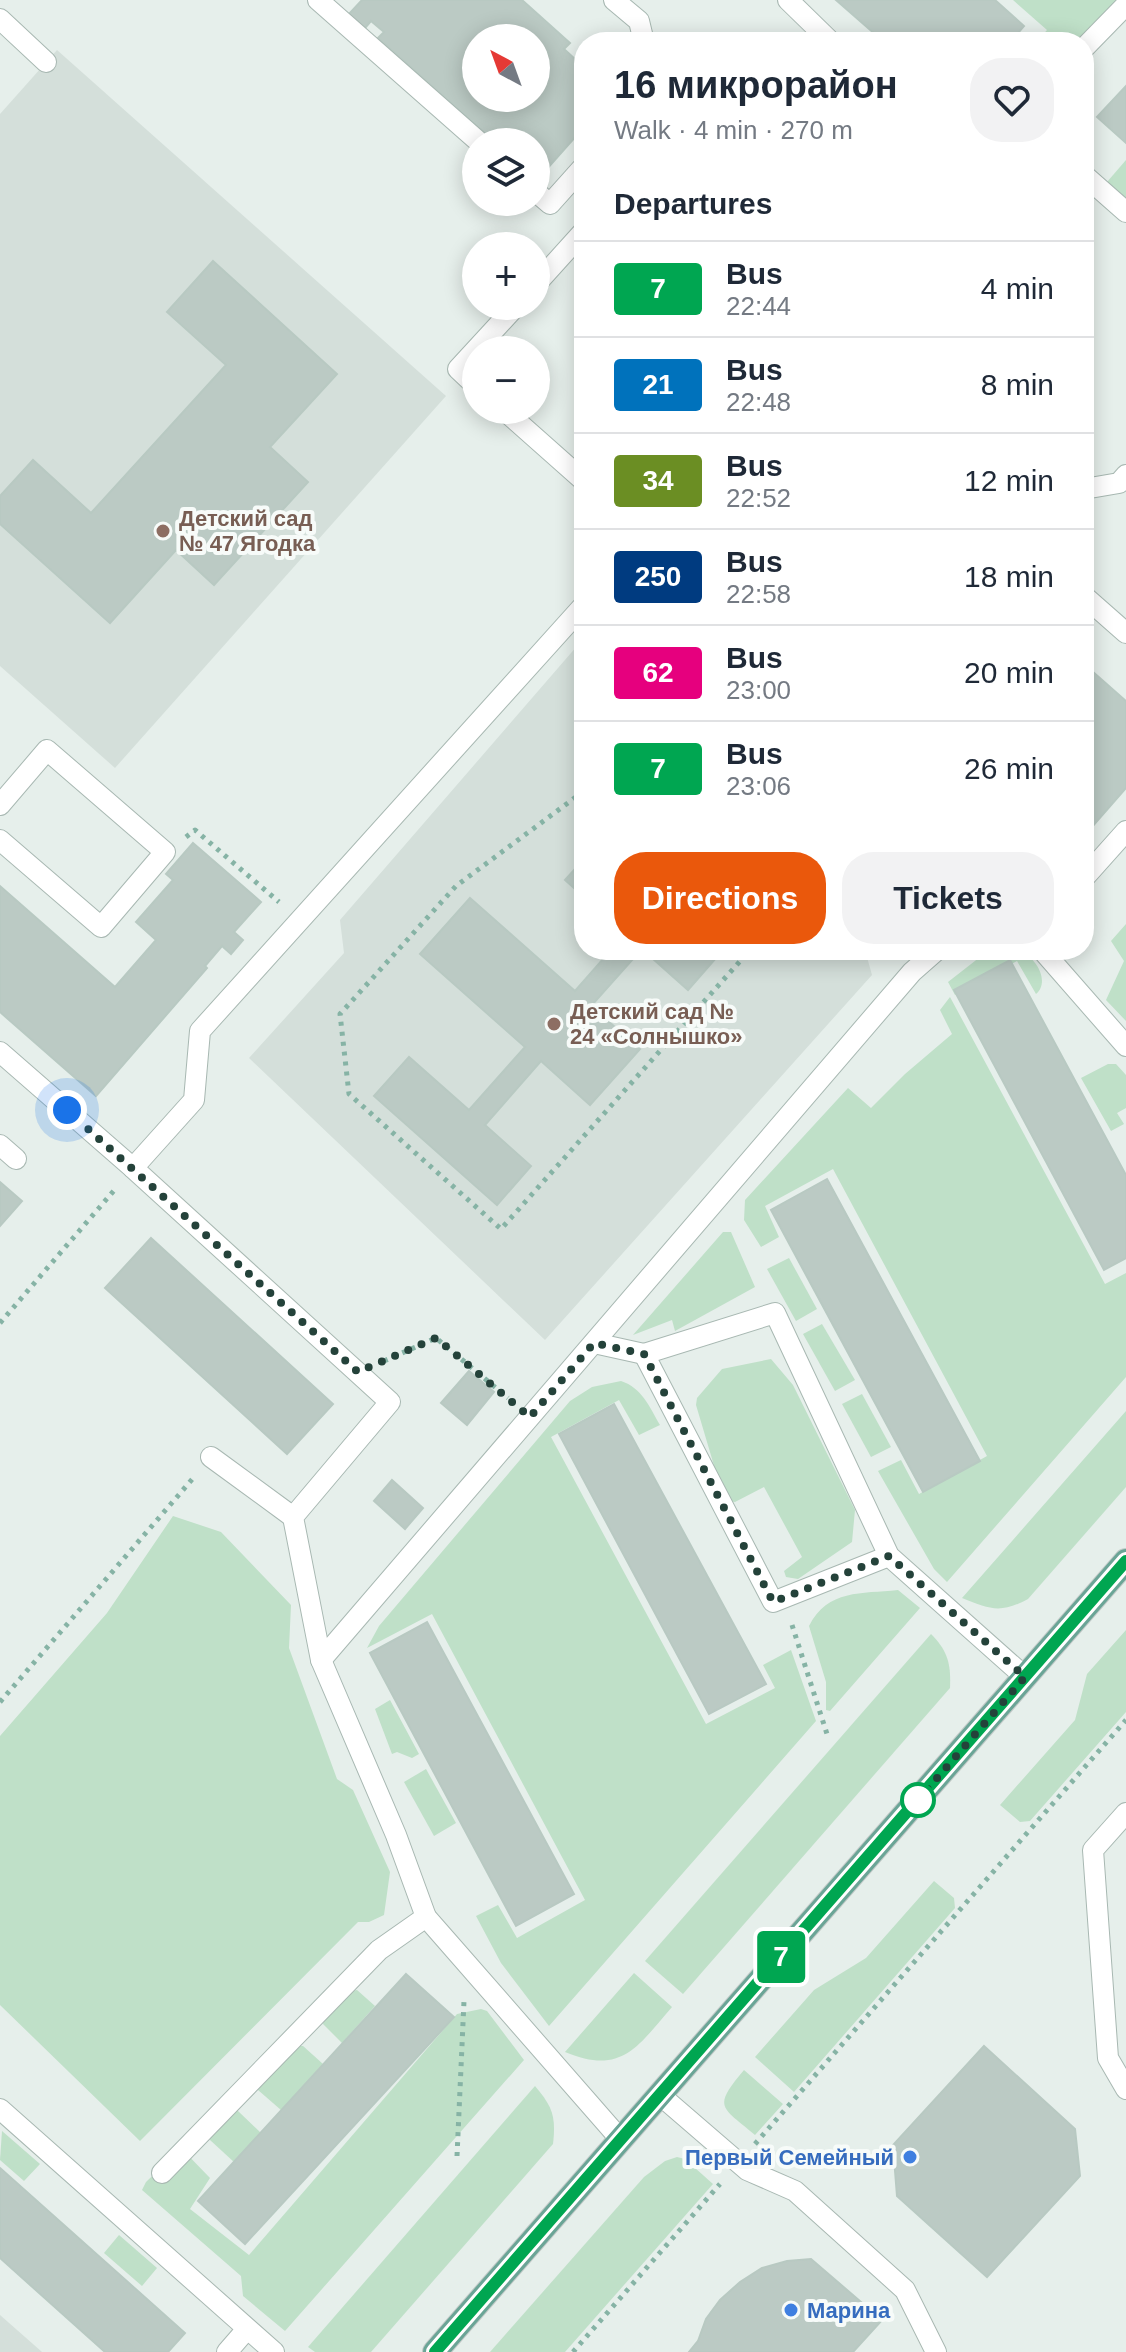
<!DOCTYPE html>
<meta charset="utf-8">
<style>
:root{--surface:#fff;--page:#f2f2f3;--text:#1f2937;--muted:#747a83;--line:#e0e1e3;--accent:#ea580c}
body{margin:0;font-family:Arial,sans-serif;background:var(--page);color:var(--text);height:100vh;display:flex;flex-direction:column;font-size:30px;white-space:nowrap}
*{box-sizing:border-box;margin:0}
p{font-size:26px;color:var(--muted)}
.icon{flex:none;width:44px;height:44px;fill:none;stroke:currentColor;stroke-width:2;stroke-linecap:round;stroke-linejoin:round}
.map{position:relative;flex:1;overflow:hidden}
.drawer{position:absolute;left:574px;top:32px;width:520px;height:928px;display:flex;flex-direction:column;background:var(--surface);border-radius:32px;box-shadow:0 4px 20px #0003}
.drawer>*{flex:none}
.badge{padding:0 16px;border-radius:6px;font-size:28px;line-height:52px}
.needle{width:52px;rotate:319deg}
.tools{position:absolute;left:462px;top:24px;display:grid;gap:16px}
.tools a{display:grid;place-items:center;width:88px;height:88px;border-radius:50%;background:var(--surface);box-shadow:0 4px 20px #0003;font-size:40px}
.you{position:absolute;width:40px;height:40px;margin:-20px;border:6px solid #fff;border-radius:50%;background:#1a73e8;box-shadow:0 0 0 12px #1a73e833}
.map>.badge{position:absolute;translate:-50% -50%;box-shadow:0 0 0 4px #fff}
h2{padding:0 40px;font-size:30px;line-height:72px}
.round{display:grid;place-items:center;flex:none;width:84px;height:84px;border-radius:32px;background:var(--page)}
.head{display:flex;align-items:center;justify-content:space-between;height:136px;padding:0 40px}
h1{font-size:38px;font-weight:800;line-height:60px}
.cta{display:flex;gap:16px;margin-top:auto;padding:16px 40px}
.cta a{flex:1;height:92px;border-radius:32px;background:var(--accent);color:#fff;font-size:32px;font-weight:800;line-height:92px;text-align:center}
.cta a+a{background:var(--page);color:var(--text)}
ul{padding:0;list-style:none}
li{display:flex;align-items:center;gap:24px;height:96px;padding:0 40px;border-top:2px solid var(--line)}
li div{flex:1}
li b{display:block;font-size:30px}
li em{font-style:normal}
li .badge{min-width:88px;font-weight:700;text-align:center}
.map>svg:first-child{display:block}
</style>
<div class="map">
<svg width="1126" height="2352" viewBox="0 0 1126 2352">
<rect width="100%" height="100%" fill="#e6efeb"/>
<g fill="#d4dfda">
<polygon points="57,50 446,396 115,768 0,666 0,114"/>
<polygon points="584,638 584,950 865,950 872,975 545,1340 249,1058 344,953 340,920"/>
<polygon points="0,2315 42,2352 0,2352"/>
</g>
<g fill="#bfe0c8">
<polygon points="1013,0 1118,0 1080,42 1036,42 1047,30"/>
<polygon points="1126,160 1126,198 1107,182"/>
<polygon points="1126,924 1126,1021 1106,1000 1124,961 1111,941"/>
<path d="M989,950C999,950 1014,947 1022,952C1037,959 1050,982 1036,994L1017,961L955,995L948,982Z"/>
<polygon points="950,997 1105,1284 1126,1273 1126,1377 947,1582 934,1569 878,1471 901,1460 919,1494 987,1456 833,1169 765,1206 779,1237 761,1247 744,1220 745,1200 848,1088 871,1108 905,1074 952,1034 940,1010"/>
<polygon points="1108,1064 1116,1064 1126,1075 1126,1108 1117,1113 1124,1124 1111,1131 1081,1078"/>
<polygon points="723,1232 731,1232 755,1287 675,1331 672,1320 633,1335"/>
<polygon points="789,1258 817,1309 796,1321 767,1269"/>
<polygon points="822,1324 855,1380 835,1391 803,1334"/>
<polygon points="771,1359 793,1385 855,1510 852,1542 798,1579 786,1577 784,1571 802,1557 764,1487 735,1502 728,1501 718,1479 696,1405 697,1398 722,1369"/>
<path d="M621,1381C642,1388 649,1406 660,1425L639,1435L619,1400L551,1437L706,1724L775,1688L763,1665L791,1650L816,1721L549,2026L501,1963L476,1916L498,1905L517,1938L585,1900L432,1614L367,1648L379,1626L570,1401L592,1387Z"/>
<polygon points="862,1394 891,1447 871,1457 842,1404"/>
<path d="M1126,1411V1487L1028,1599C1000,1614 990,1609 962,1598Z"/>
<polygon points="173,1516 221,1532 291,1605 289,1648 337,1779 353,1790 390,1872 384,1915 369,1922 358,1922 140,2141 0,2005 0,1736 107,1613"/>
<path d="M898,1590L920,1608L830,1711L826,1710V1682L809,1626C828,1589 861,1594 898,1590Z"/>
<polygon points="1126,1630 1126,1712 1030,1821 1020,1822 1000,1805 1075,1720 1087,1674"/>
<path d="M931,1634C948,1651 951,1664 950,1688L683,1994L645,1961Z"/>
<polygon points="390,1700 419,1754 412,1758 397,1752 392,1754 375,1709"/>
<polygon points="426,1769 456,1823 434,1836 404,1782"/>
<polygon points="934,1881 954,1898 955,1908 794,2092 755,2057 814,1990 866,1958"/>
<path d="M634,1973L672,2007C638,2046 622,2076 565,2052Z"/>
<path d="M357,1990L375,2006L342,2043L323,2024C325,2012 344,1992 357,1990Z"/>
<polygon points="481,2009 487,2011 524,2060 285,2331 243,2296 241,2276 142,2190 146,2182 181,2148 210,2178 190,2209 249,2255 457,2014"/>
<polygon points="295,2046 303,2046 323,2064 281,2110 258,2090 259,2083"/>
<path d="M744,2070L783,2104L755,2135C721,2106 712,2108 744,2070Z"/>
<path d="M535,2086C553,2107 556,2117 553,2144L371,2352H315L308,2347Z"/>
<polygon points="231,2111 238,2111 261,2133 235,2163 210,2140 210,2131"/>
<polygon points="2,2131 40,2164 24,2181 0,2160"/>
<polygon points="677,2157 685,2159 713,2184 565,2352 490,2352 644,2177 665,2161"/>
<polygon points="119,2235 157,2268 142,2286 104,2253"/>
</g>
<g fill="#bbcac4" stroke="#b8c9c2" stroke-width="2" fill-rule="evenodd">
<path d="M362,0H522L570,43L564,49L576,60L582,54L584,56V127L538,179L536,142H506L494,130L488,136L378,38L384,32L371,21L365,28L349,14ZM476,38H536V98H476Z"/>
<polygon points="836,0 995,0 1024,26 1010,42 884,42"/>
<polygon points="1126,86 1126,143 1097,117"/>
<polygon points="213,261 337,374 270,447 308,482 214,585 176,550 110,623 0,524 0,496 33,460 91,513 226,365 167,312"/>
<polygon points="1084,664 1126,701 1126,788 1084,836"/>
<polygon points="193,843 261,902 234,932 243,940 231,954 222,946 205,966 207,968 96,1096 0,1012 0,886 115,987 156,940 136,922 173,880 166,874"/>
<polygon points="584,859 584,897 565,880"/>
<polygon points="470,898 575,991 611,950 641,950 591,1006 640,1049 590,1105 541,1061 485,1125 531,1166 497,1205 374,1096 409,1057 469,1110 525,1047 420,954"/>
<polygon points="643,950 723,950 688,990"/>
<polygon points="1010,960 1126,1175 1126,1258 1104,1270 954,990"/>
<polygon points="827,1179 980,1461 923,1492 771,1210"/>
<polygon points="0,1182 22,1201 0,1226"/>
<polygon points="151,1238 333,1404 287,1454 105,1288"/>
<polygon points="469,1371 494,1392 467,1425 441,1403"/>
<polygon points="614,1404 766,1684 709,1714 559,1434"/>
<polygon points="392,1480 423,1508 405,1529 374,1501"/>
<polygon points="427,1622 574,1894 516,1926 370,1653"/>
<polygon points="406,1974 454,2017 245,2244 198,2201"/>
<polygon points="984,2046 1075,2129 1080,2176 987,2277 897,2196 893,2145"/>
<polygon points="0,2168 185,2333 168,2352 105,2352 0,2258"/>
<polygon points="811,2259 882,2320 853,2352 689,2352 698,2341 706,2319 720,2300 740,2282 762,2268 787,2261"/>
</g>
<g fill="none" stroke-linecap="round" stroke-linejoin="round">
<g stroke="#a8b8b2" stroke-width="22">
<g id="lane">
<polyline points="318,0 479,142"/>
<polyline points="614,0 639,21 644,42"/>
<polyline points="788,0 831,42"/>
<polyline points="0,19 46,62"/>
<polyline points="1084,48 1126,5"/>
<polyline points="1084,175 1126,212"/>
<polyline points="536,192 550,204 584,166"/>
<polyline points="536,284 584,231"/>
<polyline points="476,386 458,369 516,306"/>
<polyline points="504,410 584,481"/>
<polyline points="1084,489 1119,483 1126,475"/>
<polyline points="1084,596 1126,633"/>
<polyline points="0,805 47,750 165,852 101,927 0,840"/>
<polyline points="1084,878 1126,831"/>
<polyline points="1042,950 1126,1046"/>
<polyline points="0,1052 133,1168"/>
<polyline points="0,1145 16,1159"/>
<polyline points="594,1343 644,1354"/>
<polyline points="211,1457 293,1517"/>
<polyline points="889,1556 773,1602 644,1354 775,1313 889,1556 1025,1677"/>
<polyline points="321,1660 912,972 937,950"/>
<polyline points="1126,1813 1093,1850 1108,2058 1126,2089"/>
<polyline points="426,1917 621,2140"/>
<polyline points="660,2095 747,2170 795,2191 905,2290 936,2352"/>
<polyline points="0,2109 274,2352"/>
<polyline points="162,2173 379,1950 426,1917 396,1835 321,1660 293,1517 390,1402 133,1168 194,1100 200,1031 584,605"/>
<polyline points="227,2352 247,2329"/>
</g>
</g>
<g stroke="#c2cac8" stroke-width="26">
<polyline id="primary" points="435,2352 1126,1561"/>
</g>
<g stroke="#86b3a5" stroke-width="5" stroke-dasharray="4 6" stroke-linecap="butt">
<polyline points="584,791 456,886 340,1014 349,1094 501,1229 750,950"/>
<polyline points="186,837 195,830 279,902"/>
<polyline points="0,1323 117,1187"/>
<polyline points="384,1361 436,1338 508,1398"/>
<polyline points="792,1625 827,1734"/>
<polyline points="0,1702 195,1476"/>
<polyline points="755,2144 1126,1720"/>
<polyline points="457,2156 464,2001"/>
<polyline points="573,2352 720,2184"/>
</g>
<use href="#lane" stroke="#fff" stroke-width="20"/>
<use href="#primary" stroke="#6aa596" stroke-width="24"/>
</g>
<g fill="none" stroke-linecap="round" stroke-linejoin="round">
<g stroke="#fff" stroke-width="18">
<polyline id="line" points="435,2352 1126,1561"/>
</g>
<use href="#line" stroke="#00a651" stroke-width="12"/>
<polyline stroke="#24423a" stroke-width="8" stroke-dasharray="0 14.4" points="67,1110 358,1372 436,1338 530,1417 594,1343 644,1354 773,1602 889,1556 1025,1677 918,1800"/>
</g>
<g fill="#8d6e63" stroke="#f7fbf9" stroke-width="3">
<circle cx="163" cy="531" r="8"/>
<circle cx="554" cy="1024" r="8"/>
</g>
<circle fill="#fff" stroke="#00a651" stroke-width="4" cx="918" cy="1800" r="16"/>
<g fill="#3f7fe0" stroke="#f7fbf9" stroke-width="3">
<circle cx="910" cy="2157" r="8"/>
<circle cx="791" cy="2310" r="8"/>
</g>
<g text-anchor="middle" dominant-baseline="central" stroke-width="8" stroke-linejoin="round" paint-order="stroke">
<g font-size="22" font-weight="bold" fill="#785e54" stroke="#f7fbf9" text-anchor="start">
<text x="179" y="518">Детский сад<tspan x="179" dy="25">№ 47 Ягодка</tspan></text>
<text x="570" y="1011">Детский сад №<tspan x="570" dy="25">24 «Солнышко»</tspan></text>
</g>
<g font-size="22" font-weight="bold" fill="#366cbe" stroke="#f7fbf9" text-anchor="end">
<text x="894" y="2157">Первый Семейный</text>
<text x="807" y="2310" text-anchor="start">Марина</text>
</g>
</g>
</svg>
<div class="tools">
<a><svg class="needle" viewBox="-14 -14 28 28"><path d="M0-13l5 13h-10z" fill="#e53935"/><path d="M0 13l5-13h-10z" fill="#747a83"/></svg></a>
<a><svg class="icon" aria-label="layers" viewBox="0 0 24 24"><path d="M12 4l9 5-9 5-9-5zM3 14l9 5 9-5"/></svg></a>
<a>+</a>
<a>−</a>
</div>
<div class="you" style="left:67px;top:1110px"></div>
<b class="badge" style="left:781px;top:1957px;background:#00a651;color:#fff">7</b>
<section class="drawer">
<div class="head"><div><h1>16 микрорайон</h1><p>Walk · 4 min · 270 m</p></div><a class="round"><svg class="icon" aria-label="heart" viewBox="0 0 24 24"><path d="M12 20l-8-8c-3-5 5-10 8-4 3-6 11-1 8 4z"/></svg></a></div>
<h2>Departures</h2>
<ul>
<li><span class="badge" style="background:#00a651;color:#fff">7</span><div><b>Bus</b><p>22:44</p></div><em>4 min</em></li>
<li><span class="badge" style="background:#0072bc;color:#fff">21</span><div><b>Bus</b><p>22:48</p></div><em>8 min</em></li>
<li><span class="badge" style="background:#6b8e23;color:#fff">34</span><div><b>Bus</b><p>22:52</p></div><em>12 min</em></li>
<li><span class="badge" style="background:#003b80;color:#fff">250</span><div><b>Bus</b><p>22:58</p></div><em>18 min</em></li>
<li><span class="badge" style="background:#e6007e;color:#fff">62</span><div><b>Bus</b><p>23:00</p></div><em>20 min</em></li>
<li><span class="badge" style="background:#00a651;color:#fff">7</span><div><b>Bus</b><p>23:06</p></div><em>26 min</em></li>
</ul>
<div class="cta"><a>Directions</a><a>Tickets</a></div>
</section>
</div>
